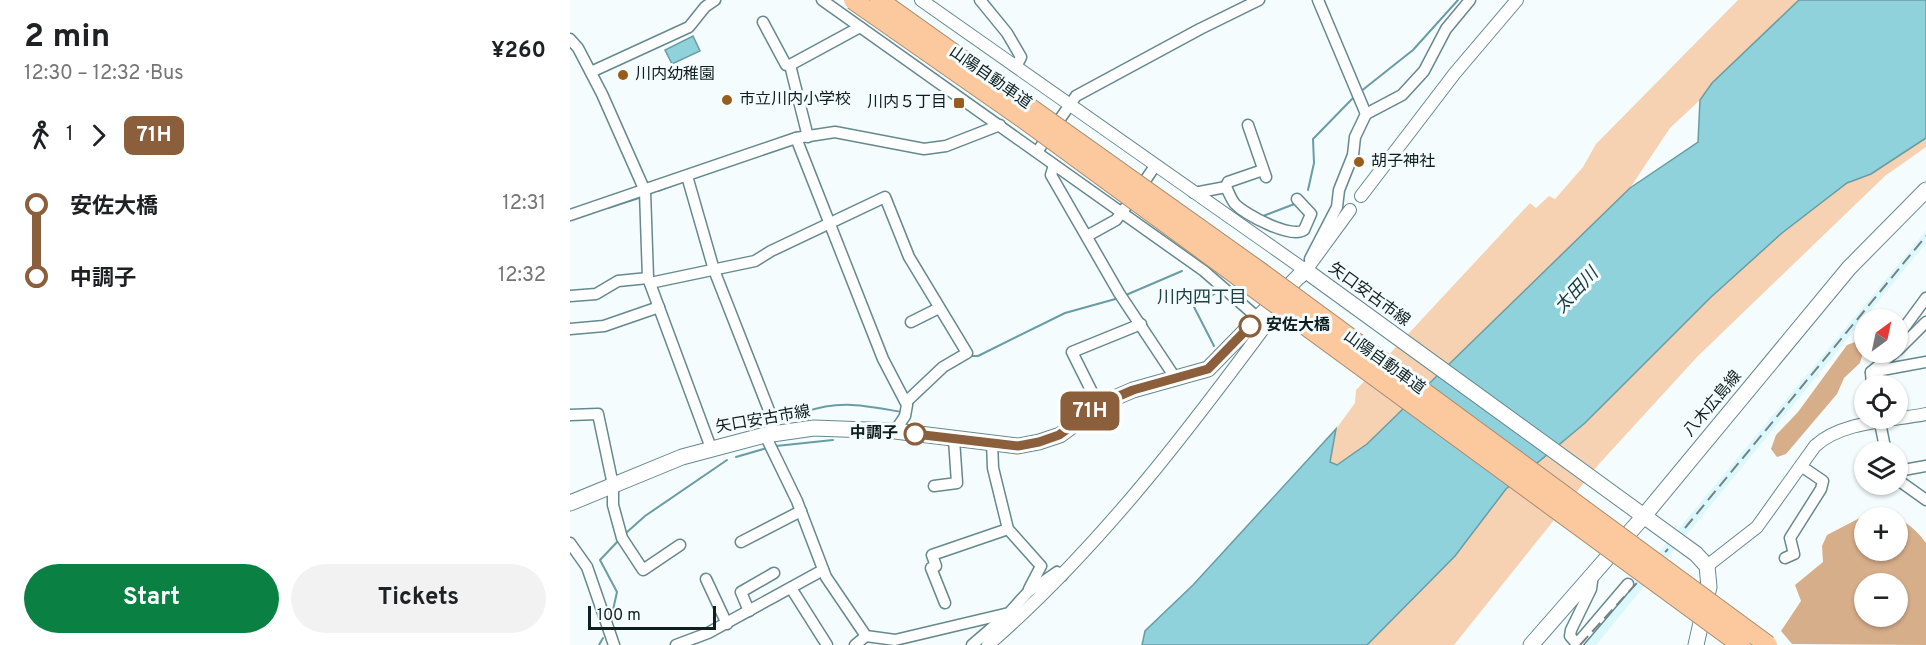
<!DOCTYPE html>
<meta charset="utf-8">
<style>
:root{--surface:#fff;--page:#f2f2f2;--text:#202124;--muted:#757577;--accent:#0b8043}
body{margin:0;font-family:Overpass,"Noto Sans JP",sans-serif;background:var(--page);color:var(--text);height:100vh;display:flex;flex-direction:column;font-size:22px;white-space:nowrap}
*{box-sizing:border-box;margin:0}
p{font-size:20px;color:var(--muted)}
.icon{flex:none;width:33px;height:33px;fill:none;stroke:currentColor;stroke-width:2;stroke-linecap:round;stroke-linejoin:round}
.map{position:relative;flex:1;overflow:hidden}
.panel{display:flex;flex-direction:column;background:var(--surface);width:570px}
.panel>*{flex:none}
.badge{padding:0 12px;border-radius:9px;font-size:21px;line-height:39px}
.needle{width:39px;rotate:33deg}
.tools{position:absolute;left:1284px;top:309px;display:grid;gap:12px}
.tools a{display:grid;place-items:center;width:54px;height:54px;border-radius:50%;background:var(--surface);box-shadow:0 2px 4px #0004;font-size:30px}
.scale{position:absolute;left:18px;bottom:15px;width:128px;box-sizing:border-box;padding-left:6px;border:3px solid #0f1e20;border-top:0;font-size:16px;line-height:21px;white-space:nowrap;color:#0f1e20;-webkit-text-stroke:4px #f4fcfd;paint-order:stroke}
.map>.badge{position:absolute;translate:-50% -50%;box-shadow:0 0 0 3px #fff}
.legs{display:flex;align-items:center;gap:9px;height:66px;padding:0 24px;font-size:20px}
.legs p{margin-inline-start:auto}
.head{display:flex;align-items:center;justify-content:space-between;height:102px;padding:0 24px}
h1{font-size:33px;font-weight:700;line-height:45px}
.button{display:flex;gap:12px;margin-top:auto;padding:12px 24px}
.button a{flex:1;height:69px;border-radius:36px;background:var(--accent);color:#fff;font-size:24px;font-weight:700;line-height:69px;text-align:center}
.button a+a{background:var(--page);color:var(--text)}
ul{padding:0 24px;list-style:none}
li{display:flex;align-items:center;gap:21px;height:72px;font-size:22px}
li i{display:grid;place-items:center;width:9px;height:100%;margin:0 8px;background:currentColor}
li i::after{content:'';width:15px;height:15px;margin:-8px;border:4px solid;border-radius:50%;background:var(--surface)}
li p{margin-inline-start:auto}
li:first-child i{background:linear-gradient(#0000 50%,currentColor 0)}
li:last-child i{background:linear-gradient(currentColor 50%,#0000 0)}
main{display:flex;flex:1;min-height:0}
.map>svg:first-child{display:block}
</style>
<main>
<section class="panel">
<div class="head"><div><h1>2 min</h1><p>12:30 – 12:32 · Bus</p></div><b>¥260</b></div>
<div class="legs"><svg class="icon" aria-label="walk" viewBox="0 0 24 24"><circle cx="13" cy="4" r="2"/><path d="M13 8l-2 6 4 7M11 14l-3 7M7 12l3-4h3l4 4"/></svg>1<svg class="icon" aria-label="forward" viewBox="0 0 24 24"><path d="M9 5l7 7-7 7"/></svg><b class="badge" style="background:#8b5e3c;color:#fff">71H</b></div>
<ul>
<li><i style="color:#8b5e3c"></i><b>安佐大橋</b><p>12:31</p></li>
<li><i style="color:#8b5e3c"></i><b>中調子</b><p>12:32</p></li>
</ul>
<div class="button"><a>Start</a><a>Tickets</a></div>
</section>
<div class="map">
<svg width="1356" height="645" viewBox="0 0 1356 645">
<rect width="100%" height="100%" fill="#f4fcfd"/>
<polygon fill="#dbf8fc" points="1356,231 1356,243 1026,645 1009,645 1062,585"/>
<g fill="#f6d2b3">
<polygon points="1168,0 1229,0 1142,83 1130,100 1100,128 1060,188 1032,217 797,444 767,465 760,462 766,429 785,403 786,390 960,203 966,208 979,196 985,199 1013,167 1026,144"/>
<polygon points="1356,138 1356,147 1315,176 1127,357 1029,464 884,645 797,645 885,556 936,489 1015,423 1140,298 1212,233 1277,183 1301,174"/>
</g>
<g fill="#d7ae8a" fill-rule="evenodd">
<polygon points="1285,342 1294,349 1290,363 1274,378 1267,394 1216,454 1207,457 1201,449 1206,435 1228,412 1277,345"/>
<path d="M1305,510C1326,514 1343,525 1356,543V645L1222,644L1211,631L1231,601L1225,585L1253,562L1252,546L1257,535ZM1294,518H1328V550H1294ZM1294,584H1328V616H1294Z"/>
</g>
<g fill="#8fd2dc" stroke="#699ca4" stroke-width="1.5">
<polygon points="1229,0 1356,0 1356,138 1301,174 1277,183 1212,233 1140,298 1015,423 936,489 885,556 797,645 572,645 575,631 623,585 766,429 760,462 767,465 797,444 1060,188 1128,142 1130,100 1142,83"/>
<polygon points="123,36 130,51 102,64 95,50"/>
</g>
<g fill="none" stroke-linecap="round" stroke-linejoin="round">
<g stroke="#699ca4" stroke-width="2">
<polyline points="790,92 843,50 888,0"/>
<polyline points="738,190 744,163 743,139 783,98"/>
<polyline points="88,191 115,181"/>
<polyline points="38,208 72,197"/>
<polyline points="693,216 727,203"/>
<polyline points="556,295 612,271"/>
<polyline points="644,346 624,307 646,293"/>
<polyline points="399,356 408,356 495,313 549,298"/>
<path d="M239,423L235,412C271,399 296,406 332,412"/>
<polyline points="206,446 263,440"/>
<polyline points="166,457 197,448"/>
<polyline points="56,533 75,516 157,460"/>
<polyline points="41,619 47,592 30,560 49,540"/>
<polyline points="29,645 33,638"/>
</g>
<g stroke="#65898e" stroke-width="13">
<g id="minor">
<polyline points="252,0 634,271 688,318"/>
<polyline points="410,0 437,33 451,57 446,67"/>
<polyline points="748,0 796,114"/>
<polyline points="193,22 216,65 220,65"/>
<polyline points="0,39 8,48 32,94 75,191 78,278 141,448"/>
<polyline points="21,72 119,27 135,7 145,0"/>
<polyline points="678,125 696,177"/>
<polyline points="238,137 220,65 290,27"/>
<polyline points="226,138 313,359 337,405 335,416 325,431"/>
<polyline points="467,152 506,96 630,29 689,0"/>
<polyline points="484,165 481,175 549,293 606,379"/>
<polyline points="117,176 144,270 202,418 201,434"/>
<polyline points="656,187 658,182 693,170"/>
<polyline points="568,191 585,166"/>
<path d="M624,193L656,187C659,193 661,199 665,204C676,215 721,239 734,230L741,214L727,199"/>
<polyline points="0,215 226,138 265,132 354,149 376,146 430,125"/>
<polyline points="517,236 546,220 555,208"/>
<polyline points="740,259 767,207 769,190 783,155 785,137 796,114 832,95 854,71 876,29 900,0"/>
<polyline points="80,283 185,261 201,251 315,197 339,257 397,353 373,367 336,402"/>
<polyline points="0,296 26,294 48,281 78,278"/>
<polyline points="341,322 369,308"/>
<polyline points="0,329 34,326 89,307"/>
<polyline points="1328,336 1356,298"/>
<polyline points="1328,350 1356,322"/>
<polyline points="1301,372 1356,362"/>
<polyline points="1302,386 1301,372 1325,352"/>
<polyline points="529,406 502,352 571,324"/>
<polyline points="0,415 28,414 43,485 43,505 52,538 73,570 110,545"/>
<polyline points="1309,418 1316,452"/>
<polyline points="195,435 227,501 256,577 296,636 325,640 439,613 458,592 487,572 492,576"/>
<polyline points="422,442 423,468 438,529 471,566 459,589"/>
<polyline points="1328,471 1356,466"/>
<polyline points="1328,480 1356,500"/>
<polyline points="364,486 387,483 384,439"/>
<polyline points="171,542 231,511"/>
<polyline points="0,543 17,567 44,645"/>
<polyline points="1215,558 1224,554 1220,538 1251,489 1253,481 1231,466"/>
<polyline points="136,579 157,624"/>
<polyline points="221,588 257,645"/>
<polyline points="375,603 361,568 366,566 362,555 438,529"/>
<polyline points="179,611 171,592 204,573"/>
<polyline points="106,645 138,633 253,570"/>
<polyline points="285,645 296,636"/>
<polyline points="402,645 439,613"/>
<polyline points="1006,645 1058,584"/>
<polyline points="1008,645 1000,636 1001,630 1021,589 1023,574"/>
</g>
</g>
<g stroke="#65898e" stroke-width="14">
<g id="tertiary">
<polyline points="351,0 735,270"/>
<polyline points="791,196 885,73 947,0"/>
<polyline points="731,277 780,210"/>
<path d="M1137,566L1187,527L1245,446C1272,421 1321,421 1356,414"/>
<path d="M418,645C533,545 624,423 714,301"/>
</g>
</g>
<g stroke="#65898e" stroke-width="17">
<g id="secondary">
<polyline points="0,503 112,457 195,435 244,428 325,431 448,446 469,442 490,435 535,402 563,390 638,369 735,270 1126,554 1137,566 1139,587 1126,645"/>
<polyline points="961,645 1073,517 1279,268 1356,190"/>
</g>
</g>
<use href="#minor" stroke="#fff" stroke-width="10"/>
<use href="#tertiary" stroke="#fff" stroke-width="12"/>
<use href="#secondary" stroke="#fff" stroke-width="15"/>
<g stroke="#768183" stroke-width="2" stroke-dasharray="12 6" stroke-linecap="butt">
<polyline points="1115,528 1356,236"/>
<polyline points="1010,645 1098,549"/>
</g>
<g stroke="#a88d71" stroke-width="20" stroke-linecap="butt">
<g id="motorway-bridge">
<polyline points="283,0 452,118 1171,645"/>
<polyline points="309,0 691,272 1198,645"/>
</g>
</g>
<use href="#motorway-bridge" stroke="#fbc99d" stroke-width="18"/>
</g>
<g fill="none" stroke-linecap="round" stroke-linejoin="round">
<g stroke="#fff" stroke-width="14">
<polyline id="line-1" points="345,434 448,446 469,442 489,435 535,402 563,390 638,369 680,326"/>
</g>
<use href="#line-1" stroke="#8b5e3c" stroke-width="9"/>
</g>
<g fill="#985d1d" stroke="#f4fcfd" stroke-width="2">
<circle cx="53" cy="75" r="6"/>
<circle cx="157" cy="100" r="6"/>
<rect x="383" y="97" width="12" height="12" rx="3"/>
<circle cx="789" cy="162" r="6"/>
</g>
<g fill="#fff" stroke="#8b5e3c" stroke-width="3">
<circle cx="680" cy="326" r="10"/>
<circle cx="345" cy="434" r="10"/>
</g>
<g text-anchor="middle" dominant-baseline="central" stroke-width="6" stroke-linejoin="round" paint-order="stroke">
<g font-size="16" fill="#0f1e20" stroke="#f4fcfd" text-anchor="start">
<text x="65" y="75">川内幼稚園</text>
<text x="169" y="100">市立川内小学校</text>
<text x="377" y="103" text-anchor="end">川内５丁目</text>
<text x="801" y="162">胡子神社</text>
</g>
<g font-size="16" fill="#0f1e20" stroke="#f4fcfd">
<text transform="translate(420 78) rotate(35)">山陽自動車道</text>
<text transform="translate(799 295) rotate(36)">矢口安古市線</text>
<text transform="translate(814 363) rotate(36)">山陽自動車道</text>
<text transform="translate(1143 404) rotate(-50)">八木広島線</text>
<text transform="translate(193 420) rotate(-10)">矢口安古市線</text>
</g>
<g font-size="16" font-weight="bold" fill="#0f1e20" stroke="#f4fcfd" text-anchor="start">
<text x="696" y="326">安佐大橋</text>
<text x="328" y="434" text-anchor="end">中調子</text>
</g>
<g font-size="18" font-style="italic" fill="#17383d" stroke="#f4fcfd">
<text transform="translate(1007 291) rotate(-47)">太田川</text>
</g>
<g font-size="18" fill="#204247" stroke="#f4fcfd">
<text x="632" y="298">川内四丁目</text>
</g>
</g>
</svg>
<div class="tools">
<a><svg class="needle" viewBox="-14 -14 28 28"><path d="M0-13l5 13h-10z" fill="#e53935"/><path d="M0 13l5-13h-10z" fill="#757577"/></svg></a>
<a><svg class="icon" aria-label="locate" viewBox="0 0 24 24"><circle cx="12" cy="12" r="6"/><path d="M12 2v4M12 18v4M2 12h4M18 12h4"/></svg></a>
<a><svg class="icon" aria-label="layers" viewBox="0 0 24 24"><path d="M12 4l9 5-9 5-9-5zM3 14l9 5 9-5"/></svg></a>
<a>+</a>
<a>−</a>
</div>
<div class="scale">100 m</div>
<b class="badge" style="left:520px;top:411px;background:#8b5e3c;color:#fff">71H</b>
</div>
</main>
